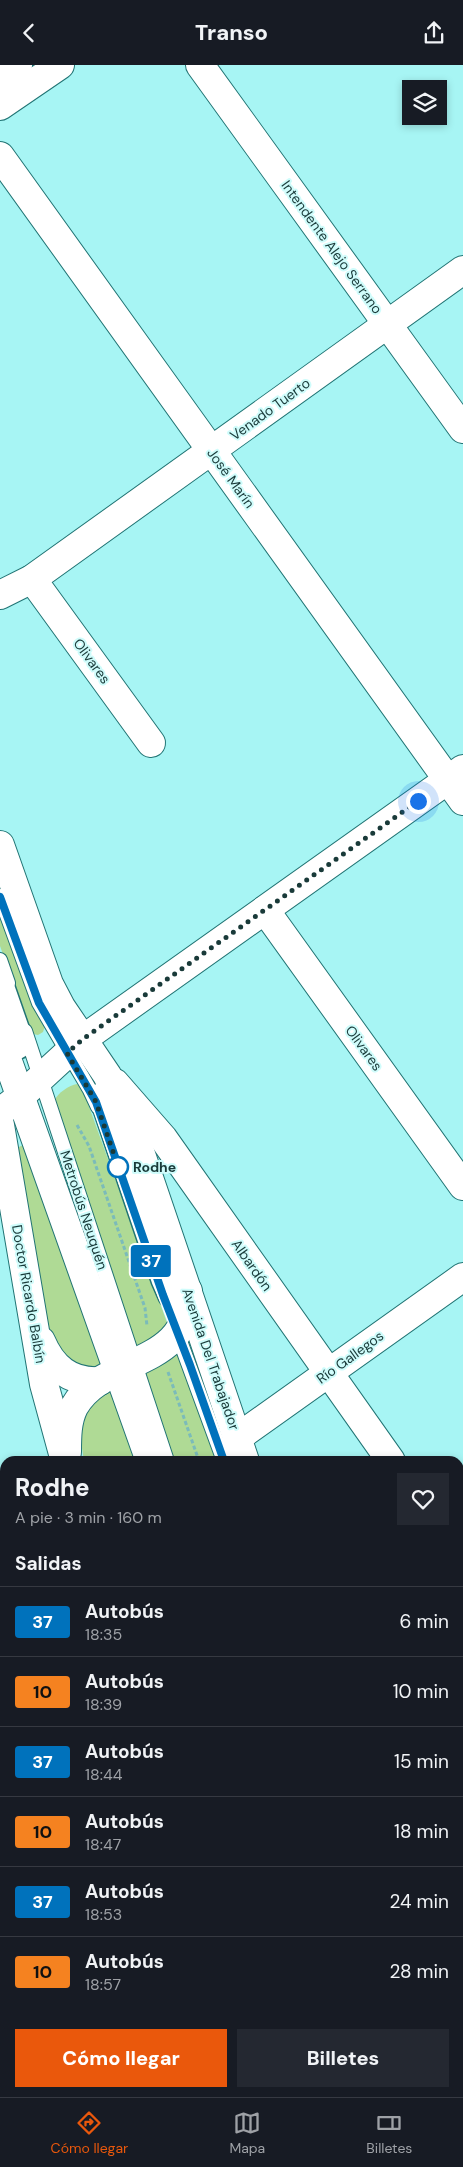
<!DOCTYPE html>
<html lang="es">
<meta charset="utf-8">
<style>
:root{--surface:#171b24;--page:#242831;--text:#f1f3f6;--muted:#9ea1a6;--line:#363941;--accent:#ea580c}
body{margin:0;font-family:"DM Sans",sans-serif;background:var(--page);color:var(--text);height:100vh;display:flex;flex-direction:column;font-size:19px;white-space:nowrap}
*{box-sizing:border-box;margin:0}
p{font-size:16px;color:var(--muted)}
.icon{flex:none;width:28px;height:28px;fill:none;stroke:currentColor;stroke-width:2;stroke-linecap:round;stroke-linejoin:round}
.map{position:relative;flex:1;overflow:hidden}
.details{position:absolute;left:0px;top:1391px;width:464px;height:641px;display:flex;flex-direction:column;background:var(--surface);border-radius:15px 15px 0 0;box-shadow:0 2px 8px #0003}
.details>*{flex:none}
.badge{padding:0 10px;border-radius:4px;font-size:18px;line-height:32px}
.fabs{position:absolute;left:402px;top:15px;display:grid;gap:10px}
.fabs a{display:grid;place-items:center;width:45px;height:45px;border-radius:0px;background:var(--surface);box-shadow:0 2px 8px #0003;font-size:25px}
.you{position:absolute;width:25px;height:25px;margin:-12px;border:4px solid #fff;border-radius:50%;background:#1a73e8;box-shadow:0 0 0 8px #1a73e833}
.map>.badge{position:absolute;translate:-50% -50%;box-shadow:0 0 0 2px #fff}
h2{padding:0 15px;font-size:19px;line-height:45px}
.round{display:grid;place-items:center;flex:none;width:52px;height:52px;border-radius:0px;background:var(--page)}
.overview{display:flex;align-items:center;justify-content:space-between;height:85px;padding:0 15px}
h1{font-size:24px;font-weight:800;line-height:38px}
.primary-button{display:flex;gap:10px;margin-top:auto;padding:10px 15px}
.primary-button a{flex:1;height:58px;border-radius:0px;background:var(--accent);color:#fff;font-size:20px;font-weight:800;line-height:58px;text-align:center}
.primary-button a+a{background:var(--page);color:var(--text)}
ul{padding:0;list-style:none}
li{display:flex;align-items:center;gap:15px;height:70px;padding:0 15px;border-top:1px solid var(--line)}
li div{flex:1}
li b{display:block;font-size:19px}
li em{font-style:normal}
li .badge{min-width:55px;font-weight:700;text-align:center}
header{display:flex;justify-content:space-between;align-items:center;height:65px;padding:0 15px;background:var(--surface);font-size:22px;font-weight:800}
.tabs{display:flex;justify-content:space-around;align-items:center;height:70px;border-top:1px solid var(--line);background:var(--surface);font-size:14px;color:var(--muted)}
.tabs a{display:grid;justify-items:center;gap:2px}
.tabs .selected{color:var(--accent)}
.map>svg:first-child{display:block}
</style>
<header><svg class="icon" aria-label="back" viewBox="0 0 24 24"><path d="M15 5l-7 7 7 7"/></svg>Transo<svg class="icon" aria-label="share" viewBox="0 0 24 24"><path d="M12 15V3M7 8l5-5 5 5M5 13v7h14v-7"/></svg></header>
<div class="map">
<svg width="463" height="2032" viewBox="0 0 463 2032">
<rect width="100%" height="100%" fill="#a7f5f4"/>
<g fill="#afda95">
<polygon points="0,843 45,961 43,967 38,970 33,969 30,965 0,881"/>
<path d="M77,1019L83,1025L169,1263L141,1284L135,1281L54,1036C58,1028 69,1020 77,1019Z"/>
<polygon points="23,1080 103,1301 80,1308 51,1274 17,1103 17,1083"/>
<polygon points="177,1288 179,1289 218,1396 172,1396 145,1310 146,1307"/>
<polygon points="111,1323 140,1396 84,1396 80,1370 83,1345"/>
<polygon points="459,1891 463,1897 463,2002 459,1990"/>
</g>
<g fill="none" stroke-linecap="round" stroke-linejoin="round">
<g stroke="#217474" stroke-width="16">
<g id="service">
<polyline points="0,831 39,938 90,1025 98,1042"/>
<polyline points="0,895 8,918"/>
<polyline points="25,966 167,1396"/>
<polyline points="176,1265 224,1396"/>
<polyline points="382,2028 384,2032"/>
<polyline points="443,2028 445,2032"/>
</g>
</g>
<g stroke="#217474" stroke-width="24">
<g id="pedestrian">
<polyline points="0,911 23,977 19,983 13,980 0,943"/>
<polygon points="103,1027 107,1027 109,1031 182,1248 169,1231 162,1215 100,1032"/>
</g>
</g>
<g stroke="#217474" stroke-width="30">
<g id="minor">
<polyline points="200,0 463,364"/>
<polyline points="0,13 18,0"/>
<polyline points="0,41 60,0"/>
<polyline points="0,91 463,736"/>
<polyline points="32,514 151,678"/>
<polyline points="0,530 32,514 463,205"/>
<polyline points="265,845 463,1121"/>
<polyline points="115,1018 163,1073 391,1396"/>
<polyline points="0,1060 44,1319 65,1396"/>
<path d="M41,1276C52,1302 70,1318 100,1316"/>
<polyline points="237,1373 463,1212"/>
<path d="M67,1387C67,1372 67,1356 74,1342C103,1290 193,1303 188,1226"/>
<polyline points="459,1491 463,1497"/>
<polyline points="0,1719 5,1726"/>
<polyline points="459,1731 463,1728"/>
<polyline points="459,1875 463,1881"/>
<polyline points="159,2028 159,2032"/>
<polyline points="35,2032 41,2028"/>
</g>
</g>
<g stroke="#217474" stroke-width="30">
<polyline id="secondary" points="0,1047 20,1032 83,974 463,704"/>
</g>
<g stroke="#217474" stroke-width="30">
<g id="primary">
<polyline points="0,780 49,919 61,942 107,1010 126,1045 245,1396"/>
<polyline points="0,974 150,1396"/>
<polyline points="459,2020 463,2032"/>
<polyline points="366,2028 367,2032"/>
</g>
</g>
<g stroke="#7bbbba" stroke-width="3" stroke-dasharray="4 2.5" stroke-linecap="butt">
<polyline points="77,1060 89,1081 145,1243 147,1261"/>
<polyline points="168,1307 199,1396"/>
<polyline points="459,1976 463,1988"/>
<polyline points="415,2028 416,2032"/>
</g>
<use href="#service" stroke="#fff" stroke-width="14"/>
<use href="#pedestrian" stroke="#fff" stroke-width="21"/>
<use href="#minor" stroke="#fff" stroke-width="28"/>
<use href="#secondary" stroke="#fff" stroke-width="28"/>
<use href="#primary" stroke="#fff" stroke-width="28"/>
</g>
<g fill="none" stroke-linecap="round" stroke-linejoin="round">
<g stroke="#fff" stroke-width="11">
<polyline id="line" points="0,832 39,938 96,1037 163,1230 190,1300 224,1396"/>
</g>
<use href="#line" stroke="#0072bc" stroke-width="8"/>
<polyline stroke="#193a39" stroke-width="5" stroke-dasharray="0 9" points="118,1102 120,1107 96,1037 67,988 83,974 418,736"/>
</g>
<circle fill="#fff" stroke="#0072bc" stroke-width="2.5" cx="118" cy="1102" r="10"/>
<g text-anchor="middle" dominant-baseline="central" stroke-width="4" stroke-linejoin="round" paint-order="stroke">
<g font-size="14" fill="#193a39" stroke="#cffcfb">
<text transform="translate(332 182) rotate(54)">Intendente Alejo Serrano</text>
<text transform="translate(270 344) rotate(-36)">Venado Tuerto</text>
<text transform="translate(231 413) rotate(54)">José Marín</text>
<text transform="translate(92 596) rotate(54)">Olivares</text>
<text transform="translate(364 983) rotate(54)">Olivares</text>
<text transform="translate(84 1145) rotate(72)">Metrobús Neuquén</text>
<text transform="translate(252 1200) rotate(55)">Albardón</text>
<text transform="translate(29 1229) rotate(80)">Doctor Ricardo Balbín</text>
<text transform="translate(350 1292) rotate(-36)">Río Gallegos</text>
<text transform="translate(211 1294) rotate(71)">Avenida Del Trabajador</text>
</g>
<g font-size="14" font-weight="bold" fill="#193a39" stroke="#cffcfb" text-anchor="start">
<text x="133" y="1102">Rodhe</text>
</g>
</g>
</svg>
<div class="fabs">
<a><svg class="icon" aria-label="layers" viewBox="0 0 24 24"><path d="M12 4l9 5-9 5-9-5zM3 14l9 5 9-5"/></svg></a>
</div>
<div class="you" style="left:418px;top:736px"></div>
<b class="badge" style="left:151px;top:1196px;background:#0072bc;color:#fff">37</b>
<section class="details">
<div class="overview"><div><h1>Rodhe</h1><p>A pie · 3 min · 160 m</p></div><a class="round"><svg class="icon" aria-label="heart" viewBox="0 0 24 24"><path d="M12 20l-8-8c-3-5 5-10 8-4 3-6 11-1 8 4z"/></svg></a></div>
<h2>Salidas</h2>
<ul>
<li><span class="badge" style="background:#0072bc;color:#fff">37</span><div><b>Autobús</b><p>18:35</p></div><em>6 min</em></li>
<li><span class="badge" style="background:#f58220;color:#111">10</span><div><b>Autobús</b><p>18:39</p></div><em>10 min</em></li>
<li><span class="badge" style="background:#0072bc;color:#fff">37</span><div><b>Autobús</b><p>18:44</p></div><em>15 min</em></li>
<li><span class="badge" style="background:#f58220;color:#111">10</span><div><b>Autobús</b><p>18:47</p></div><em>18 min</em></li>
<li><span class="badge" style="background:#0072bc;color:#fff">37</span><div><b>Autobús</b><p>18:53</p></div><em>24 min</em></li>
<li><span class="badge" style="background:#f58220;color:#111">10</span><div><b>Autobús</b><p>18:57</p></div><em>28 min</em></li>
</ul>
<div class="primary-button"><a>Cómo llegar</a><a>Billetes</a></div>
</section>
</div>
<nav class="tabs">
<a class="selected"><svg class="icon" aria-label="directions" viewBox="0 0 24 24"><path d="M12 3l9 9-9 9-9-9zM9 14v-3h6M13 9l2 2-2 2"/></svg>Cómo llegar</a>
<a><svg class="icon" aria-label="map" viewBox="0 0 24 24"><path d="M3 6l6-2 6 2 6-2v14l-6 2-6-2-6 2zM9 4v14M15 6v14"/></svg>Mapa</a>
<a><svg class="icon" aria-label="tickets" viewBox="0 0 24 24"><path d="M3 7h18v10H3zM15 7v10"/></svg>Billetes</a>
</nav>
